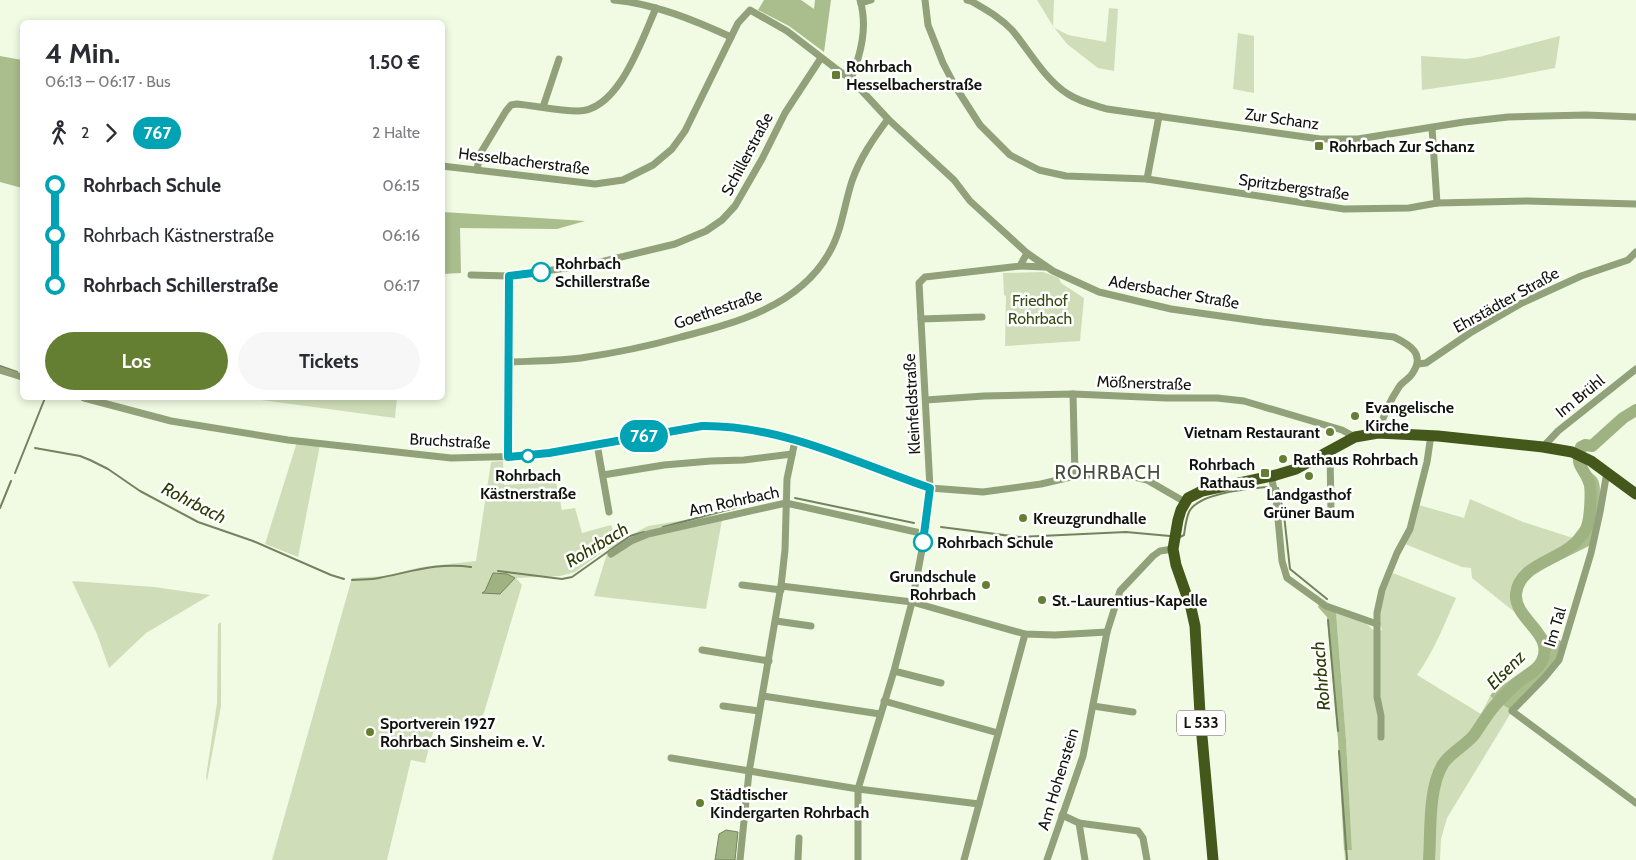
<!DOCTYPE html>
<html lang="de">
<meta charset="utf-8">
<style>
:root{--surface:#fff;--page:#f7f7f7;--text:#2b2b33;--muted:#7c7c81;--accent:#657f32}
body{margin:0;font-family:Cabin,sans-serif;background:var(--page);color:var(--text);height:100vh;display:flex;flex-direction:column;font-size:19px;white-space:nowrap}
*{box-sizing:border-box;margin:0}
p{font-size:16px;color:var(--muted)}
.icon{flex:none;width:28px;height:28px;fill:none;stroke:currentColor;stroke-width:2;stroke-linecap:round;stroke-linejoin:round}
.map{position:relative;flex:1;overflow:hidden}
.panel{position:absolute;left:20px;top:20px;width:425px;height:380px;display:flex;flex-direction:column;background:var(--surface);border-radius:8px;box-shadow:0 2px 8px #0003}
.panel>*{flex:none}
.badge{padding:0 10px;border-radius:16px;font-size:18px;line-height:32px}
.map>.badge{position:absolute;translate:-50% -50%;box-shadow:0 0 0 2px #fff}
.legs{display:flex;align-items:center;gap:8px;height:55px;padding:0 25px;font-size:16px}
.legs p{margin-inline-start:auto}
.overview{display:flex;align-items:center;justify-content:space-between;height:85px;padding:0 25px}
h1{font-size:28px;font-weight:700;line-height:38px}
.cta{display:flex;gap:10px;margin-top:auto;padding:10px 25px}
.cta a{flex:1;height:58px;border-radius:30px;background:var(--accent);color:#fff;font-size:20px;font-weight:700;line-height:58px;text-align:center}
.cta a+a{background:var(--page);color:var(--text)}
ul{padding:0 25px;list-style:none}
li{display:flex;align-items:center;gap:18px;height:50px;font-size:19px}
li i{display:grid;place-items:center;width:8px;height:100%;margin:0 6px;background:currentColor}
li i::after{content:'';width:12px;height:12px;margin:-6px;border:4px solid;border-radius:50%;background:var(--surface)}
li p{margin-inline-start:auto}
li:first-child i{background:linear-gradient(#0000 50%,currentColor 0)}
li:last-child i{background:linear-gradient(currentColor 50%,#0000 0)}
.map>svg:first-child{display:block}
</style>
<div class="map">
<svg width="1636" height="860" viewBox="0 0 1636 860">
<rect width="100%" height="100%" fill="#f1fae3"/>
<g fill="#cfdeb8">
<polygon points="1037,0 1054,0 1053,27 1068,35 1106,42 1109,8 1118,9 1114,71 1098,68 1067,44 1053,26"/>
<polygon points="1238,33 1254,36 1254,93 1233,89"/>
<polygon points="1560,36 1555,68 1499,79 1422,90 1421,56 1466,59 1479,57"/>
<polygon points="1043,272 1059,278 1061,283 1084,298 1080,341 1005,346 1006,296 1004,295 1003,273"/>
<polygon points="246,398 397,398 395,418"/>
<polygon points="297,442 320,445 298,557 265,544"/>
<polygon points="503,461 504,485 556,482 562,510 575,508 582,533 611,525 618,542 648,526 723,514 706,609 594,596 609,547 575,572 560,576 516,578 522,585 480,726 437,717 425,763 411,760 387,860 272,860 352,578 385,576 422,567 476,561 491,462"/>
<polygon points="1470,499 1523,522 1573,538 1546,558 1528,566 1515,580 1512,599 1517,614 1472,578 1471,568 1462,567 1405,544 1419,505 1464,518"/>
<path d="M1393,573L1456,598C1444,625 1434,651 1417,675L1481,714L1490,696L1512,711L1447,818L1441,839L1440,860H1345L1344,850H1352L1346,740L1336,612L1364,621L1375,632L1382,630C1376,612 1385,590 1393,573Z"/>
<polygon points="72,581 154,587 210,595 146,633 109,668 97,634"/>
<polygon points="221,622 221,706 207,781 206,777 217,703 218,624"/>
</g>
<g fill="#aabd8c">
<polygon points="764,0 801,0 814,9 815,0 831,0 824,52 789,26 758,10"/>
<polygon points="0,56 22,60 22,188 0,182"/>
<polygon points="443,212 585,221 557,229 460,228 461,273 443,274"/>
<path d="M1586,469C1591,473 1598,476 1599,483C1603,495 1593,531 1591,545L1530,575L1521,583L1520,600L1541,630L1546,635L1564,642L1559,660L1512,711L1490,696L1492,693L1542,657C1542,653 1543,646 1541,643C1531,625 1509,614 1512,591C1516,569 1529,567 1546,558C1559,551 1575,539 1583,526C1590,513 1589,483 1586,469Z"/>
<polygon points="1319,604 1336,612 1346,740 1352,850 1344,850 1338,740 1327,617 1318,607"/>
</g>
<g fill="#9fb382" stroke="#74835f">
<polygon points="493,573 507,574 515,578 500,594 482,593 485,591"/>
<polygon points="726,830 738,832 735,860 715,860 719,834"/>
</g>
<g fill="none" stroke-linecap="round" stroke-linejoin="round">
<g stroke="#74835f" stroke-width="2">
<polyline points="0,366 17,372"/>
<polyline points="35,448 80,456 90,460 108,469 140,491 198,522 253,541 331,575 344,579"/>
<polyline points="15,473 45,398"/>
<polyline points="1278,488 1284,515 1290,569 1327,599"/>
<polyline points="795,498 914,523"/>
<polyline points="0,508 11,481"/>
<polyline points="663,527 765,500"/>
<polyline points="941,527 1019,537 1126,532 1170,536"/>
<path d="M1180,537L1184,535C1185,528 1186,519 1189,512C1198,493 1248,489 1267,487"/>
<polyline points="498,571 562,579 572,577 630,536 644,532"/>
<path d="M352,580C361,579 370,580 379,578C410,572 439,562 471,567"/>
<polyline points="1328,620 1338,731"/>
<polyline points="1339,751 1347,860"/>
</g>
<path stroke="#9fb382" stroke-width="12" d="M1429,860C1431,832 1428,788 1443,764C1451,752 1465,746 1474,735C1483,723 1489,710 1501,699C1507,693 1513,686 1520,681C1528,675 1537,671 1542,661C1555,633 1514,620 1516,594C1519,562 1564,561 1581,536C1584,533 1587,528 1588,523C1590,515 1592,489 1589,482C1583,465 1575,468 1581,447L1585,445L1592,446L1623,418L1636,410"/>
<g stroke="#91a179" stroke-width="7">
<path d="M614,0C655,4 694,20 731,37"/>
<polyline points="925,0 928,25 943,63 955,86 980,125 1010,155 1039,170 1066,176 1147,179 1344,209 1409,208 1437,203 1527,201 1636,204"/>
<path d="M967,0L971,1C986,10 1000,17 1012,30C1029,50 1045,80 1068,94C1080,102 1094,105 1107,109L1320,139H1358L1464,122L1508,117L1586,115L1636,117"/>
<polyline points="861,3 871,0"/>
<path d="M851,79C861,53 868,27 860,0"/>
<polyline points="543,107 559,59"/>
<polyline points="1432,128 1437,203"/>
<path d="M442,166L595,184L623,180L653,165L672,149L685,131L738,23L750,10L787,31L839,71L851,79L888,119L954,180L970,201L1027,253L1053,271L1099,292L1171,309L1263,322L1394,337C1410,345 1426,354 1412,374C1409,379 1402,382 1399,387C1389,402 1383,416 1378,433"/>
<path d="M477,170L480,154L506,111L511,105L517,104C537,106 558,111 578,111C619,111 642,39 656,8"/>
<polyline points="1147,179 1159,116"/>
<polyline points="1020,266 1045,267"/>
<polyline points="471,275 509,276 588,265 675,244 706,231 722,220 735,206 762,159 785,113 821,58"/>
<polyline points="921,319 982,317"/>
<path d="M509,362C533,361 557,361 581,358C615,353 649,346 681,337C736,323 799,306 829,253C842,231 844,205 852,181C860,158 873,139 888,119"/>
<polyline points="1418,364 1426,363 1470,333 1522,303 1581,276 1628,260 1636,252"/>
<polyline points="0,370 22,377"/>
<polyline points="1073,394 1075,476"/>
<polyline points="84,398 171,421 288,440 451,458 526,456 702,426 724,426 752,429 820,447 854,458 890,474 930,488 983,492 1041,484 1075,476 1118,473 1147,480 1185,502"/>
<polyline points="926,400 984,396 1073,394 1166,398 1217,398 1244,401 1342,430 1355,437"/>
<polyline points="597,444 609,512"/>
<polyline points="1543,447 1558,431 1636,369"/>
<polyline points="1330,451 1331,512"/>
<polyline points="508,457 509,276"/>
<polyline points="1607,472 1600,512 1591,553 1559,660 1545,677 1512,711 1636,803"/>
<polyline points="603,475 664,465 711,461 744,460 792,454"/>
<polyline points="1271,476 1276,498 1282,561 1287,578 1326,606 1377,624"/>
<polyline points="611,554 631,541 648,534 786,503 925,534"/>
<polyline points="742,585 781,590"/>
<polyline points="781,586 912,602 1025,634 1055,635 1107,632"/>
<polyline points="776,621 811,626"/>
<polyline points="702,650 769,661"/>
<polyline points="894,671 941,683"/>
<polyline points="763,696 880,714"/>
<polyline points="884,701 998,733"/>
<polyline points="723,706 759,711"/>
<polyline points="1093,706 1133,712"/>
<polyline points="1381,737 1381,716 1377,697 1377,613 1382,590 1397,553 1410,529 1427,462 1431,435"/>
<polyline points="671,758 858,789 979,804"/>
<polyline points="1062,815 1079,823 1138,831 1143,838 1147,860"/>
<polyline points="1079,823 1085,860"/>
<polyline points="740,860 749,772 781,586 785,550 787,479 795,441"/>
<polyline points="798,860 799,838"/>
<polyline points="858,860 858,789 894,671 912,602 925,534 930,488 919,283 925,277 1020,266 1027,253"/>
<polyline points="964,860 1025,634"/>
<polyline points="1047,860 1083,756 1107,632 1120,591 1153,556 1160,551 1173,549"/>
</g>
<polyline stroke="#44581b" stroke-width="11" points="1213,860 1200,714 1195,626 1191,608 1176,565 1173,549 1178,520 1181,510 1188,498 1202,491 1276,475 1296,469 1355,437 1378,433 1438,436 1543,447 1572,452 1591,461 1636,494"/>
</g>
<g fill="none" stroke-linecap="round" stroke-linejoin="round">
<g stroke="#fff" stroke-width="11">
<path id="line-1" d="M541,272L509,276L508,457L549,453L702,426C783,425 856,463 930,488L923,542"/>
</g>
<use href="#line-1" stroke="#00a3b4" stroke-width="8"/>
</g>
<g fill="#657f32" stroke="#fff" stroke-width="2">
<rect x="831" y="70" width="10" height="10" rx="2.5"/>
<rect x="1314" y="141" width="10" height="10" rx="2.5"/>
<circle cx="1355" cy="416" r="5"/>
<circle cx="1330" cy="432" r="5"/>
<circle cx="1283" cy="459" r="5"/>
<rect x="1260" y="468" width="10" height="10" rx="2.5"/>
<circle cx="1309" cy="476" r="5"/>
<circle cx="1023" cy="518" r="5"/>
<circle cx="986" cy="585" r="5"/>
<circle cx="1042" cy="600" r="5"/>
<circle cx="370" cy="732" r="5"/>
<circle cx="700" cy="803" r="5"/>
</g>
<g fill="#fff" stroke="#00a3b4" stroke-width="2.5">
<circle cx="541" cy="272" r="9"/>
<circle cx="528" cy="456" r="6"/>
<circle cx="923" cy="542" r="9"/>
</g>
<g text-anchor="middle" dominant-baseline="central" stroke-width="5" stroke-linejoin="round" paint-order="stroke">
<rect fill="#fff" stroke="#585a55" stroke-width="1" x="1177" y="710.5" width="48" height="25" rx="4"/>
<g font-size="15" font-weight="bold" fill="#11140c">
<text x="1201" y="723">L 533</text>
</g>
<g font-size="16" font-weight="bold" fill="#11140c" stroke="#fff" text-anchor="start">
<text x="846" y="66">Rohrbach<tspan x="846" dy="18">Hesselbacherstraße</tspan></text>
<text x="1329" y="146">Rohrbach Zur Schanz</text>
<text x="1365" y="407">Evangelische<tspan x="1365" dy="18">Kirche</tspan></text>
<text x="1320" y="432" text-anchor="end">Vietnam Restaurant</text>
<text x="1293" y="459">Rathaus Rohrbach</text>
<text x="1255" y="464" text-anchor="end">Rohrbach<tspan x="1255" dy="18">Rathaus</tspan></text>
<text x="1309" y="494" text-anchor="middle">Landgasthof<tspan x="1309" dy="18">Grüner Baum</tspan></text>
<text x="1033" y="518">Kreuzgrundhalle</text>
<text x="976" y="576" text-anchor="end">Grundschule<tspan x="976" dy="18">Rohrbach</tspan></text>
<text x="1052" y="600">St.-Laurentius-Kapelle</text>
<text x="380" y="723">Sportverein 1927<tspan x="380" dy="18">Rohrbach Sinsheim e. V.</tspan></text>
<text x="710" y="794">Städtischer<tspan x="710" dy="18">Kindergarten Rohrbach</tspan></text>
</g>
<g font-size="16" fill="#11140c" stroke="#fff">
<text transform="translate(1282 119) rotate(8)">Zur Schanz</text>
<text transform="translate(747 154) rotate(-62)">Schillerstraße</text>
<text transform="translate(524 161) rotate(7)">Hesselbacherstraße</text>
<text transform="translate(1294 187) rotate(8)">Spritzbergstraße</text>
<text transform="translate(1174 292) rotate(10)">Adersbacher Straße</text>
<text transform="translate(1506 300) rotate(-29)">Ehrstädter Straße</text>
<text transform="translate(718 309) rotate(-19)">Goethestraße</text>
<text transform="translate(1144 383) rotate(2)">Mößnerstraße</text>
<text transform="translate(1580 396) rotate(-39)">Im Brühl</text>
<text transform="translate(912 404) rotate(-93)">Kleinfeldstraße</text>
<text transform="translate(450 441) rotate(3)">Bruchstraße</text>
<text transform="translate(734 501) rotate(-12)">Am Rohrbach</text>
<text transform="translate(1555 627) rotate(-73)">Im Tal</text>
<text transform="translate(1058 779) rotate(-73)">Am Hohenstein</text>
</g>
<g font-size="16" font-weight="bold" fill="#11140c" stroke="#fff" text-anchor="start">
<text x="555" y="263">Rohrbach<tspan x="555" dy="18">Schillerstraße</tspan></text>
<text x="528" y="475" text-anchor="middle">Rohrbach<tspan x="528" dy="18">Kästnerstraße</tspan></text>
<text x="937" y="542">Rohrbach Schule</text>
</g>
<g font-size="16" fill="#374912" stroke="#fff">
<text x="1040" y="300">Friedhof<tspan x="1040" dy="18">Rohrbach</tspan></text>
</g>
<g font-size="18" font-style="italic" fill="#2c3d04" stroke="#fff">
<text transform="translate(194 503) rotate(27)">Rohrbach</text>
<text transform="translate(597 545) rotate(-31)">Rohrbach</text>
<text transform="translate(1506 670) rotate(-45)">Elsenz</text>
<text transform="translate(1321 676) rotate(-95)">Rohrbach</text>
</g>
<g font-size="19" letter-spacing="1" fill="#464d3a" stroke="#fff">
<text x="1108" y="472">ROHRBACH</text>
</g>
</g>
</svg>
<b class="badge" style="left:644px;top:436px;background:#00a3b4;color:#fff">767</b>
<section class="panel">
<div class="overview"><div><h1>4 Min.</h1><p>06:13 – 06:17 · Bus</p></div><b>1.50 €</b></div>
<div class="legs"><svg class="icon" aria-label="walk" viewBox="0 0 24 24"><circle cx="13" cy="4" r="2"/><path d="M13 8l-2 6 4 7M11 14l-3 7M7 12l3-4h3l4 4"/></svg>2<svg class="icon" aria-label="forward" viewBox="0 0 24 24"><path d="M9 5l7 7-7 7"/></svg><b class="badge" style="background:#00a3b4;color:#fff">767</b><p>2 Halte</p></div>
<ul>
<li><i style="color:#00a3b4"></i><b>Rohrbach Schule</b><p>06:15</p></li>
<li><i style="color:#00a3b4"></i><span>Rohrbach Kästnerstraße</span><p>06:16</p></li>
<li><i style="color:#00a3b4"></i><b>Rohrbach Schillerstraße</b><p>06:17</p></li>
</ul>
<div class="cta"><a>Los</a><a>Tickets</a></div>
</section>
</div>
